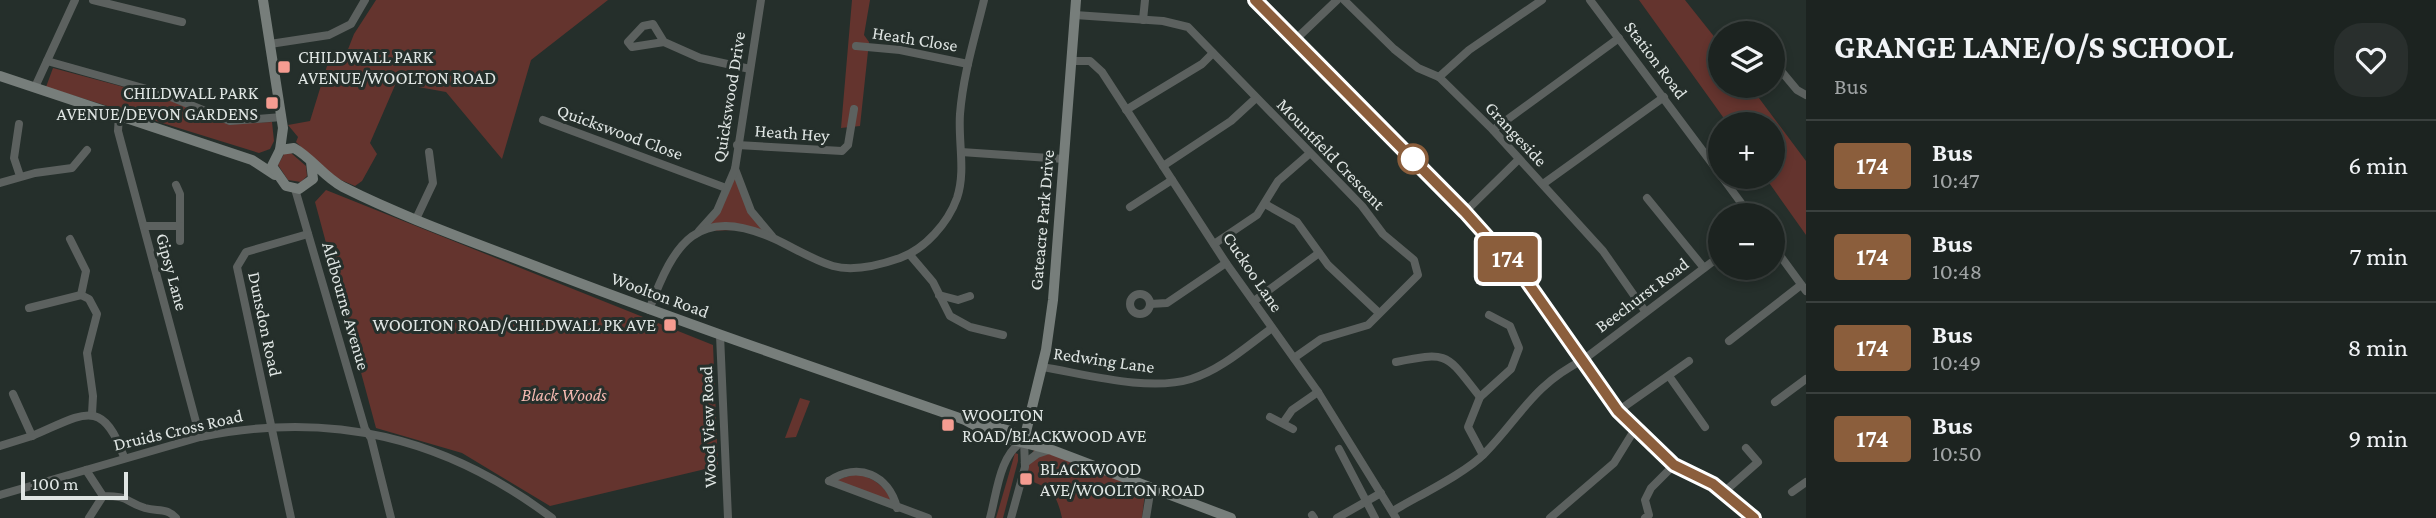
<!DOCTYPE html>
<meta charset="utf-8">
<style>
:root{--surface:#1c2320;--page:#292f2d;--text:#f1f3f6;--muted:#a0a4a5;--line:#3a403e}
body{margin:0;font-family:"Crimson Pro",serif;background:var(--page);color:var(--text);height:100vh;display:flex;flex-direction:column;font-size:26px;white-space:nowrap}
*{box-sizing:border-box;margin:0}
p{font-size:23px;color:var(--muted)}
.icon{flex:none;width:38px;height:38px;fill:none;stroke:currentColor;stroke-width:2;stroke-linecap:round;stroke-linejoin:round}
.map{position:relative;flex:1;overflow:hidden}
.drawer{display:flex;flex-direction:column;background:var(--surface);width:630px}
.drawer>*{flex:none}
.badge{padding:0 14px;border-radius:5px;font-size:24px;line-height:46px}
.controls{position:absolute;left:1708px;top:21px;display:grid;gap:14px}
.controls a{display:grid;place-items:center;width:77px;height:77px;border-radius:50%;background:var(--surface);box-shadow:0 4px 10px #0003,0 0 0 2px var(--line);font-size:35px}
.scale{position:absolute;left:21px;bottom:18px;width:107px;box-sizing:border-box;padding-left:7px;border:4px solid #dfe5e3;border-top:0;font-size:19px;line-height:24px;white-space:nowrap;color:#dfe5e3;-webkit-text-stroke:5px #252f2b;paint-order:stroke}
.map>.badge{position:absolute;translate:-50% -50%;box-shadow:0 0 0 4px #fff}
.round{display:grid;place-items:center;flex:none;width:74px;height:74px;border-radius:28px;background:var(--page)}
.overview{display:flex;align-items:center;justify-content:space-between;height:119px;padding:0 28px}
h1{font-size:33px;font-weight:700;line-height:52px}
ul{padding:0;list-style:none}
li{display:flex;align-items:center;gap:21px;height:91px;padding:0 28px;border-top:2px solid var(--line)}
li div{flex:1}
li b{display:block;font-size:26px}
li em{font-style:normal}
li .badge{min-width:77px;font-weight:700;text-align:center}
main{display:flex;flex:1;min-height:0}
.map>svg:first-child{display:block}
</style>
<main>
<div class="map">
<svg width="1806" height="518" viewBox="0 0 1806 518">
<rect width="100%" height="100%" fill="#252f2b"/>
<g fill="#64342e">
<polygon points="376,0 608,0 531,60 502,159 446,92 396,83 370,143 377,154 362,181 355,186 329,175 296,142 298,137 288,125 310,121 327,66 345,57 354,34"/>
<polygon points="852,0 870,0 864,35 869,42 860,126 841,128"/>
<polygon points="1639,0 1685,0 1720,44 1720,86 1750,86 1806,161 1806,235 1765,177 1773,177 1773,124 1728,124"/>
<polygon points="53,68 161,97 230,124 272,122 274,141 270,149 259,153 46,87"/>
<polygon points="291,153 306,166 307,176 301,182 288,180 278,165 284,154"/>
<polygon points="735,172 749,207 772,237 736,230 705,231"/>
<polygon points="326,190 713,345 718,466 550,506 462,453 376,428 315,202"/>
<polygon points="800,398 810,401 796,437 785,438"/>
<path d="M1035,448L1146,485L1142,518H1062C1056,491 1051,489 1026,479L1025,467Z"/>
<polygon points="1015,453 1018,454 1018,461 1003,518 996,518"/>
<path d="M856,474C876,478 886,488 894,505L833,481Z"/>
</g>
<g fill="none" stroke-linecap="round" stroke-linejoin="round">
<g stroke="#5c615f" stroke-width="8">
<polyline points="93,0 182,22"/>
<polyline points="1255,0 1465,212 1526,280 1618,411 1674,465 1713,484 1754,518"/>
<polyline points="1344,0 1394,49 1418,68 1439,77 1493,130 1603,251 1645,311"/>
<polyline points="1590,0 1720,174"/>
<polyline points="1075,15 1163,21 1188,27 1362,206 1383,234 1414,260 1418,275 1368,325 1321,339 1294,358"/>
<polyline points="1143,20 1145,0"/>
<polyline points="1295,40 1337,0"/>
<polyline points="664,42 653,24 643,26 628,42 632,47 664,42 700,58 750,69"/>
<polyline points="270,44 329,35 351,24 365,0"/>
<polyline points="856,46 900,50 968,64"/>
<polyline points="47,61 161,93 230,121 282,117"/>
<polyline points="1072,61 1090,61 1102,72 1226,263 1318,392 1396,518"/>
<polyline points="1777,66 1797,90 1806,95"/>
<polyline points="1439,77 1469,50 1542,0"/>
<polyline points="35,87 75,0"/>
<polyline points="1126,110 1202,64 1213,53"/>
<polyline points="119,114 118,131 200,437"/>
<polyline points="543,120 726,188"/>
<polyline points="19,124 14,158 20,176"/>
<polyline points="1493,130 1619,38"/>
<polyline points="737,145 842,151 848,145 854,109"/>
<polyline points="961,152 1064,159"/>
<polyline points="1163,166 1231,121 1256,98"/>
<polyline points="735,169 751,211 772,236"/>
<polyline points="1722,177 1750,215"/>
<polyline points="0,183 35,173 72,168 87,150"/>
<polyline points="1543,184 1664,97"/>
<polyline points="176,185 180,194 180,241"/>
<polyline points="295,189 365,429 371,438 391,518"/>
<polyline points="1647,198 1704,268"/>
<polyline points="1265,204 1297,222 1328,265 1379,313"/>
<polyline points="1130,207 1172,180"/>
<polyline points="1465,212 1519,159"/>
<polyline points="416,219 433,183 429,152"/>
<polyline points="144,226 180,226"/>
<polyline points="699,231 717,211 735,169 761,0"/>
<polyline points="70,239 86,271 81,295 89,299 97,314 87,353 93,396 92,414"/>
<polyline points="1214,244 1257,215 1278,181 1309,154"/>
<polyline points="1773,246 1806,291"/>
<polyline points="910,255 933,282 950,316 970,327 1003,335"/>
<circle cx="1140" cy="304" r="10"/>
<polyline points="939,295 958,300 970,296"/>
<polyline points="1254,301 1319,253"/>
<polyline points="1150,304 1167,303 1226,263"/>
<polyline points="29,308 81,295"/>
<path d="M649,310C674,243 697,204 775,239C794,248 813,260 833,266C854,272 880,265 900,258C925,249 948,223 957,198C966,171 958,142 960,114C963,75 975,37 984,0"/>
<polyline points="720,335 728,518"/>
<polyline points="1729,341 1801,285"/>
<path d="M1396,362C1450,351 1446,354 1480,397"/>
<path d="M1042,367C1085,374 1148,392 1191,379C1221,370 1247,346 1272,328"/>
<polyline points="1669,376 1705,427"/>
<path d="M13,394L32,436C82,415 102,395 124,457"/>
<polyline points="1775,402 1806,379"/>
<polyline points="1618,411 1689,361"/>
<polyline points="1270,417 1293,429"/>
<polyline points="1283,423 1292,410 1318,392"/>
<polyline points="0,446 32,436"/>
<polyline points="1339,449 1375,518"/>
<polyline points="1483,455 1468,427 1480,397 1511,369 1519,348 1510,326 1489,315"/>
<polyline points="1025,463 1037,454 1049,450"/>
<path d="M86,470L103,496C130,496 124,501 145,508C158,512 166,507 176,518"/>
<polyline points="829,481 928,518"/>
<path d="M829,481C858,461 889,475 897,508"/>
<polyline points="1724,492 1758,462 1746,448"/>
<polyline points="1792,492 1806,482"/>
<path d="M0,495L200,437C331,410 445,437 552,518"/>
<path d="M1393,511C1418,496 1466,473 1485,453C1521,416 1533,385 1583,360L1720,256"/>
<polyline points="1312,515 1314,518"/>
<polyline points="89,518 103,496"/>
<polyline points="291,518 237,267 246,252 308,234"/>
<path d="M990,518C997,493 999,455 1024,440L1025,467L1011,518"/>
<polyline points="1146,518 1151,487"/>
<polyline points="1337,518 1381,493"/>
<polyline points="1550,518 1614,463 1635,429"/>
<polyline points="1645,518 1649,515 1645,500 1651,488 1674,465"/>
</g>
<g stroke="#777e7b" stroke-width="10">
<polyline points="263,0 283,128 280,150"/>
<polyline points="0,76 252,160 275,175"/>
<path d="M311,162L313,179L299,189L286,186L272,166L280,150L294,148C312,158 324,177 343,187C405,218 471,241 535,266C677,321 821,370 965,420L993,435L1052,450L1231,518"/>
<polyline points="976,422 1011,431 1021,439"/>
<polyline points="1024,440 1046,350 1053,300 1076,0"/>
</g>
</g>
<g fill="none" stroke-linecap="round" stroke-linejoin="round">
<g stroke="#fff" stroke-width="16">
<polyline id="line" points="1255,0 1465,212 1526,280 1618,411 1674,465 1713,484 1754,518"/>
</g>
<use href="#line" stroke="#8b5e3c" stroke-width="10"/>
</g>
<g fill="#f59c91" stroke="#252f2b" stroke-width="2.5">
<rect x="277" y="60" width="14" height="14" rx="3.5"/>
<rect x="265" y="96" width="14" height="14" rx="3.5"/>
<rect x="663" y="318" width="14" height="14" rx="3.5"/>
<rect x="941" y="418" width="14" height="14" rx="3.5"/>
<rect x="1019" y="472" width="14" height="14" rx="3.5"/>
</g>
<circle fill="#fff" stroke="#8b5e3c" stroke-width="3.5" cx="1413" cy="159" r="14"/>
<g text-anchor="middle" dominant-baseline="central" stroke-width="6" stroke-linejoin="round" paint-order="stroke">
<g font-size="18" fill="#dfe5e3" stroke="#252f2b">
<text transform="translate(915 39) rotate(9)">Heath Close</text>
<text transform="translate(1656 60) rotate(53)">Station Road</text>
<text transform="translate(729 97) rotate(-81)">Quickswood Drive</text>
<text transform="translate(620 132) rotate(20)">Quickswood Close</text>
<text transform="translate(792 133) rotate(4)">Heath Hey</text>
<text transform="translate(1516 134) rotate(47)">Grangeside</text>
<text transform="translate(1331 154) rotate(46)">Mountfield Crescent</text>
<text transform="translate(1042 220) rotate(-85)">Gateacre Park Drive</text>
<text transform="translate(172 272) rotate(75)">Gipsy Lane</text>
<text transform="translate(1253 272) rotate(56)">Cuckoo Lane</text>
<text transform="translate(660 295) rotate(20)">Woolton Road</text>
<text transform="translate(1642 295) rotate(-37)">Beechurst Road</text>
<text transform="translate(346 306) rotate(74)">Aldbourne Avenue</text>
<text transform="translate(265 324) rotate(78)">Dunsdon Road</text>
<text transform="translate(1104 360) rotate(8)">Redwing Lane</text>
<text transform="translate(708 427) rotate(-92)">Wood View Road</text>
<text transform="translate(178 430) rotate(-13)">Druids Cross Road</text>
</g>
<g font-size="18" fill="#dfe5e3" stroke="#252f2b" text-anchor="start">
<text x="298" y="57">CHILDWALL PARK<tspan x="298" dy="21">AVENUE/WOOLTON ROAD</tspan></text>
<text x="258" y="93" text-anchor="end">CHILDWALL PARK<tspan x="258" dy="21">AVENUE/DEVON GARDENS</tspan></text>
<text x="656" y="325" text-anchor="end">WOOLTON ROAD/CHILDWALL PK AVE</text>
<text x="962" y="415">WOOLTON<tspan x="962" dy="21">ROAD/BLACKWOOD AVE</tspan></text>
<text x="1040" y="469">BLACKWOOD<tspan x="1040" dy="21">AVE/WOOLTON ROAD</tspan></text>
</g>
<g font-size="18" font-style="italic" fill="#f4b9b1" stroke="#252f2b">
<text x="564" y="395">Black Woods</text>
</g>
</g>
</svg>
<div class="controls">
<a><svg class="icon" aria-label="layers" viewBox="0 0 24 24"><path d="M12 4l9 5-9 5-9-5zM3 14l9 5 9-5"/></svg></a>
<a>+</a>
<a>−</a>
</div>
<div class="scale">100 m</div>
<b class="badge" style="left:1508px;top:259px;background:#8b5e3c;color:#fff">174</b>
</div>
<section class="drawer">
<div class="overview"><div><h1>GRANGE LANE/O/S SCHOOL</h1><p>Bus</p></div><a class="round"><svg class="icon" aria-label="heart" viewBox="0 0 24 24"><path d="M12 20l-8-8c-3-5 5-10 8-4 3-6 11-1 8 4z"/></svg></a></div>
<ul>
<li><span class="badge" style="background:#8b5e3c;color:#fff">174</span><div><b>Bus</b><p>10:47</p></div><em>6 min</em></li>
<li><span class="badge" style="background:#8b5e3c;color:#fff">174</span><div><b>Bus</b><p>10:48</p></div><em>7 min</em></li>
<li><span class="badge" style="background:#8b5e3c;color:#fff">174</span><div><b>Bus</b><p>10:49</p></div><em>8 min</em></li>
<li><span class="badge" style="background:#8b5e3c;color:#fff">174</span><div><b>Bus</b><p>10:50</p></div><em>9 min</em></li>
</ul>
</section>
</main>
